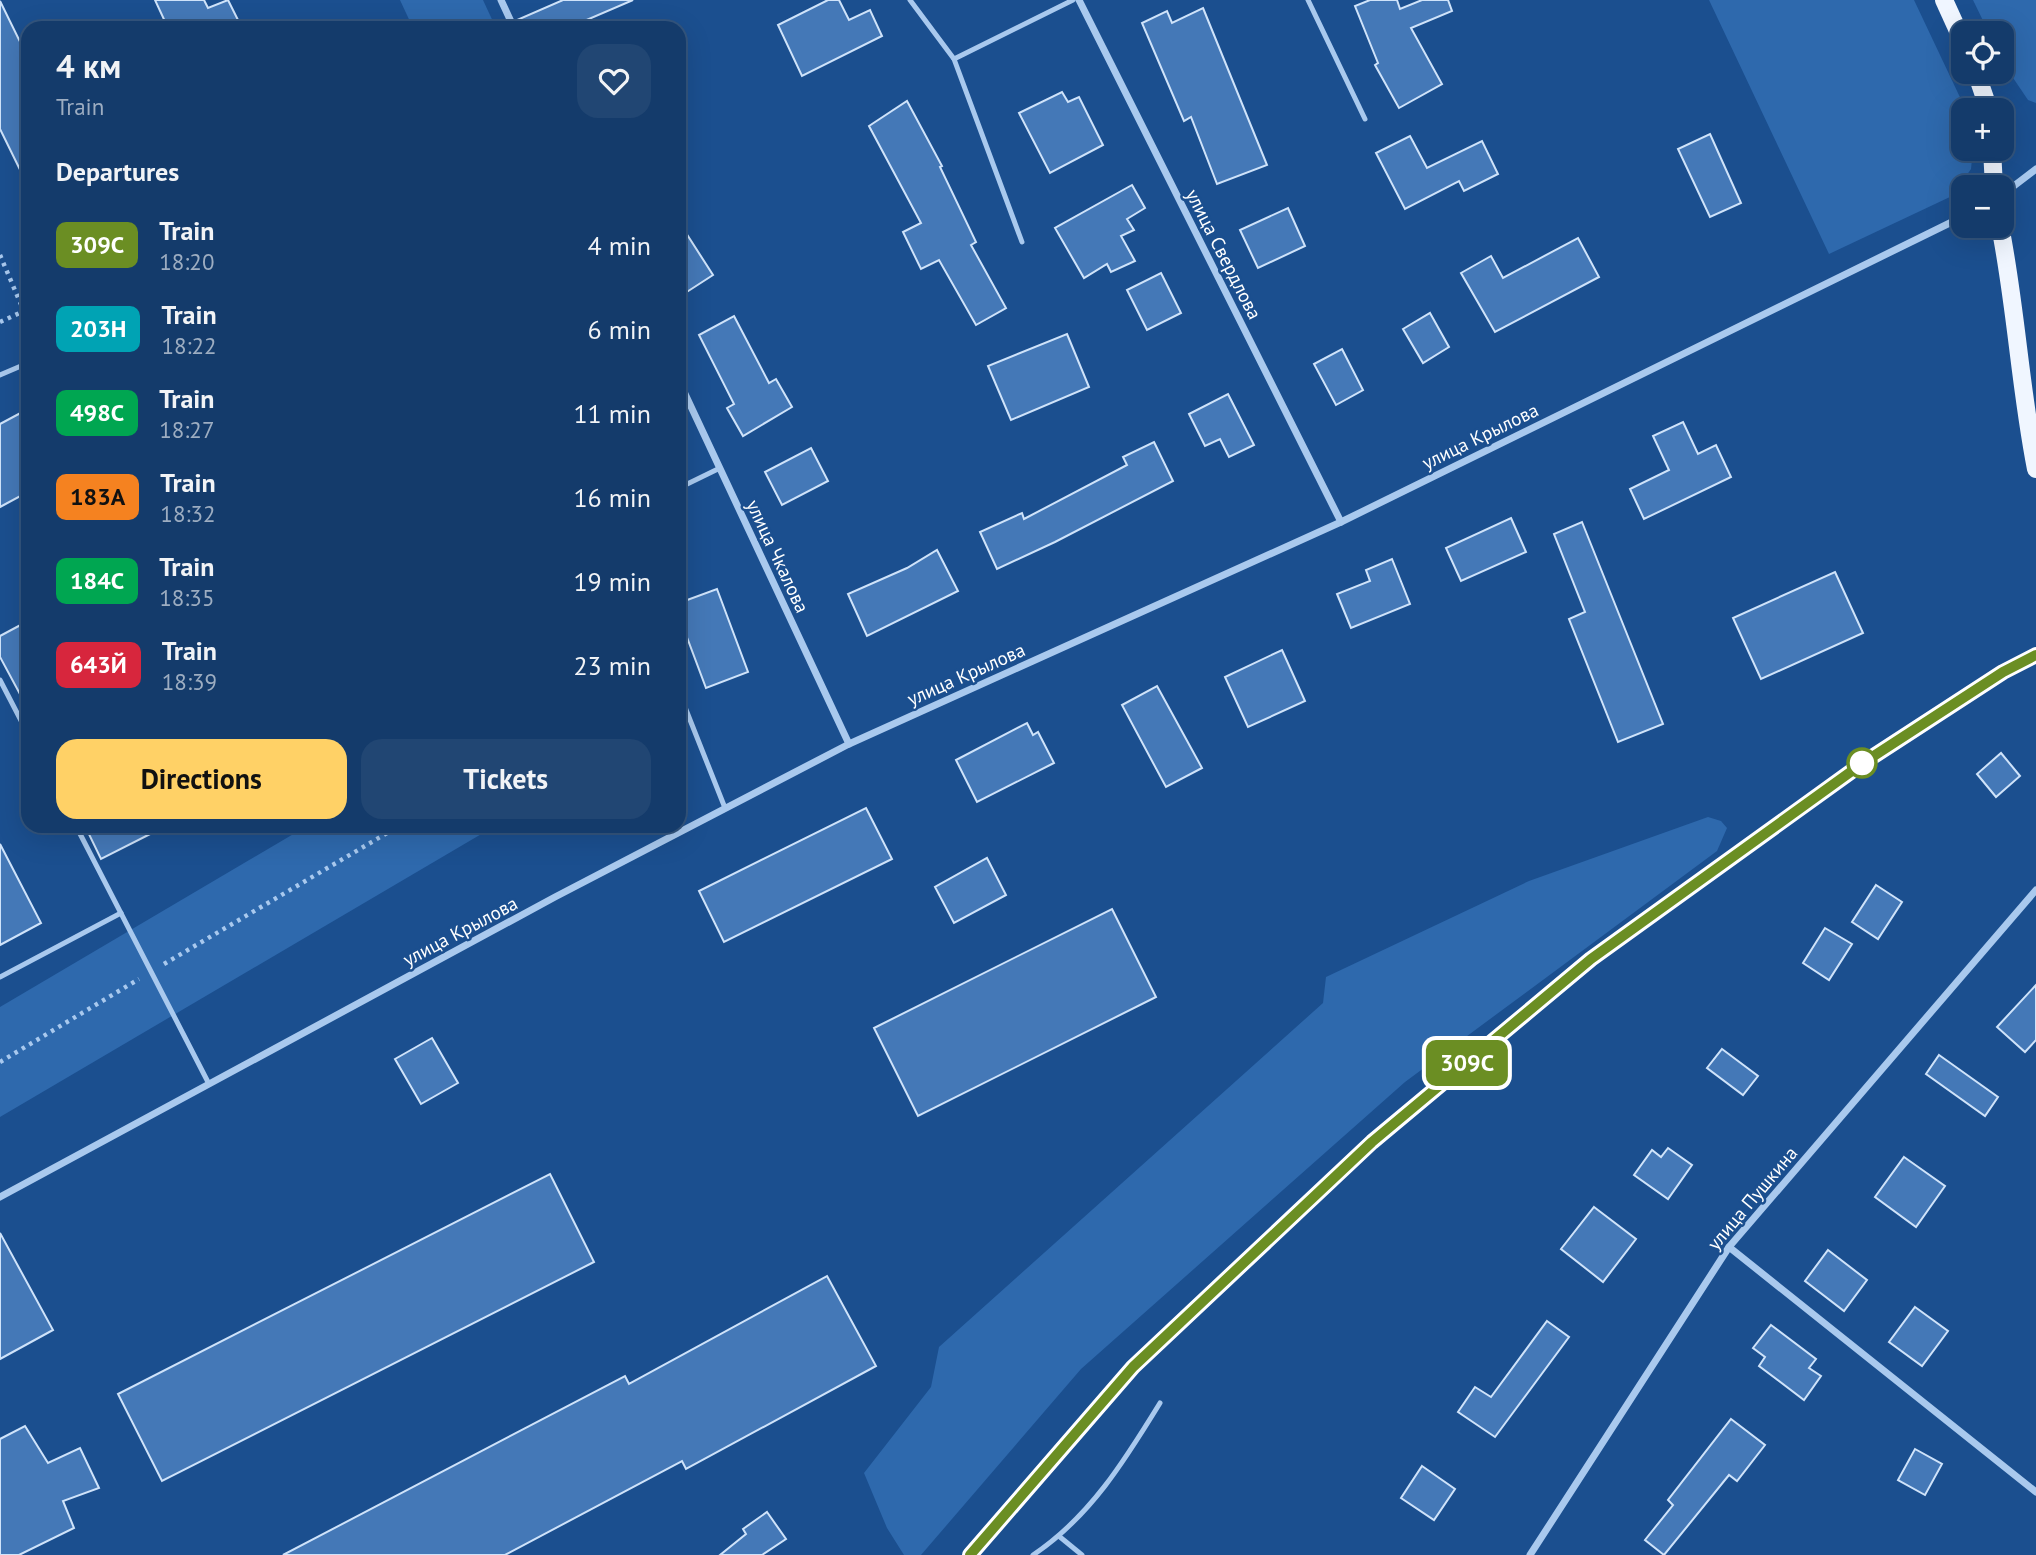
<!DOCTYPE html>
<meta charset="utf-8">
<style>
:root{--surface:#143b6b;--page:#214673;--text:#f1f3f6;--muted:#9dadc1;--line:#33557e;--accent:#ffd166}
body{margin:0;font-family:"PT Sans",sans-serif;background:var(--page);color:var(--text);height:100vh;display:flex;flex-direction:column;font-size:26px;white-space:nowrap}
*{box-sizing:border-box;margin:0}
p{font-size:23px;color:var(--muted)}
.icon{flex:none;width:38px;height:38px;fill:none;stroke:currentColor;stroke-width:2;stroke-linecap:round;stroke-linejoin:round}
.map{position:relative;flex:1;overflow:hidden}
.sheet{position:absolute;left:21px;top:21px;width:665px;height:812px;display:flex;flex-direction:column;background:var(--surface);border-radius:21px;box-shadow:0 7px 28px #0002,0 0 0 2px var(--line)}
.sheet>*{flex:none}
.badge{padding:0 14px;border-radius:10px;font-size:24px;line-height:46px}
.controls{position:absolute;left:1951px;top:21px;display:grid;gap:14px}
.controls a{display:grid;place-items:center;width:63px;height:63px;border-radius:14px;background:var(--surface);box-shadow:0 7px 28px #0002,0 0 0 2px var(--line);font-size:35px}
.map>.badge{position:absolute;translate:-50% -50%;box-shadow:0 0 0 4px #fff}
h2{padding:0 35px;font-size:26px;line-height:63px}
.round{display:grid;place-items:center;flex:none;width:74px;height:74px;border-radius:21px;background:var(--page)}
.headline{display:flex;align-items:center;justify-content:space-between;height:119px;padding:0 35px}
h1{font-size:33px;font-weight:800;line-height:52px}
.action{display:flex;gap:14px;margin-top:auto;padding:14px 35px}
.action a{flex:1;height:80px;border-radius:21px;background:var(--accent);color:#111;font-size:28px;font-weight:800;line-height:80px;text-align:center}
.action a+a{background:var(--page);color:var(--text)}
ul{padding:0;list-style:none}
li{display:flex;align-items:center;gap:21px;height:84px;padding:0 35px}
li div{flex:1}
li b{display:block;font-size:26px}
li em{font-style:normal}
li .badge{min-width:77px;font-weight:700;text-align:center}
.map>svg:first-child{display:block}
</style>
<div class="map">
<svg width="2036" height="1555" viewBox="0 0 2036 1555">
<rect width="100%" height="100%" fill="#1b4f8f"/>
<g fill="#2e69ad">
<polygon points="400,0 483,0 496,28 413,28"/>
<polygon points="1709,0 1914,0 1966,110 1964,110 1964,149 1973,149 1971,169 1952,196 1829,254"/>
<polygon points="1973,0 2036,0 2036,103 2028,100 2003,63 2002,33 1989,33"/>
<polygon points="1708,817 1721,821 1727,828 1717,851 1405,1082 1081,1369 921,1555 904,1555 887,1528 864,1473 931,1387 939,1347 1323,1003 1326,977 1529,881"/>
<polygon points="307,826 495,826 0,1117 0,1007"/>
</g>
<g fill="#4478b7" stroke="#cfe3fa" stroke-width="2">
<polygon points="155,0 204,0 208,8 228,0 242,28 168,28"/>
<polygon points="563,0 633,0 568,28 520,28 517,20"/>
<polygon points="828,0 839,0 849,20 870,10 882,36 802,76 778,25"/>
<polygon points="1370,0 1397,0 1400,9 1422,0 1448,0 1452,11 1411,28 1442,84 1399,108 1375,65 1378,63 1355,6"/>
<polygon points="0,1 28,58 28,186 0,129"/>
<polygon points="1203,8 1267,165 1217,184 1191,117 1184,121 1142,23 1167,11 1172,23"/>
<polygon points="1062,92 1068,102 1079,97 1103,145 1050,173 1019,113"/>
<polygon points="907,101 942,166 940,167 976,242 971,245 1006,308 976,325 939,260 921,269 903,232 921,223 869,126"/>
<polygon points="1710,134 1741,203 1710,217 1678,149"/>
<polygon points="1410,136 1427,168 1482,141 1498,174 1464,191 1459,181 1405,209 1376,153"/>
<polygon points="1132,185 1145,208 1127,219 1134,230 1121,236 1135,261 1111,272 1107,264 1084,278 1055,228"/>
<polygon points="1288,208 1305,246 1258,268 1240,230"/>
<polygon points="679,222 713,275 679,297"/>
<polygon points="1578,238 1599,277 1495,332 1461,273 1491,256 1503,278"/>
<polygon points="1161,273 1181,313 1147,330 1127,290"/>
<polygon points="1430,313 1449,347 1423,363 1403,329"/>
<polygon points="734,316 769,383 776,379 792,407 743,436 727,408 734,404 699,335"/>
<polygon points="1067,334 1089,387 1011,420 988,366"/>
<polygon points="1342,349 1363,390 1336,405 1314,364"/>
<polygon points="1228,394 1254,445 1229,457 1220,439 1205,446 1189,414"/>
<polygon points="28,409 28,492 0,507 0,424"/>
<polygon points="1683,422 1698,454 1716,445 1731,477 1644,519 1630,489 1669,470 1653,436"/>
<polygon points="1154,442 1173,481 1055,542 997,569 980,532 1022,513 1024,519 1127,465 1123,457"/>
<polygon points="811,448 828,481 782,505 765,472"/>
<polygon points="1511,518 1526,552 1461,581 1446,548"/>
<polygon points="1582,522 1663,724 1618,742 1569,619 1585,612 1554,534"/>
<polygon points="937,550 958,591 867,636 848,594 907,568"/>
<polygon points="1392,559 1410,604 1351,628 1337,594 1370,581 1366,570"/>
<polygon points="1835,572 1863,633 1761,679 1733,618"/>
<polygon points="717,589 748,672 706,688 679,616 679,603"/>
<polygon points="28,621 28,709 0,657 0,636"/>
<polygon points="1282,650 1305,701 1248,727 1225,677"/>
<polygon points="1157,686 1202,768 1166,787 1122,705"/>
<polygon points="1027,723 1033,735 1038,732 1054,763 977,802 956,760"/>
<polygon points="2001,753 2020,776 1996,797 1977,774"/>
<polygon points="866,808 892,859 724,942 699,891"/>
<polygon points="85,826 166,826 101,859"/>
<polygon points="0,844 41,923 0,945"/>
<polygon points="987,858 1006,895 954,923 935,887"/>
<polygon points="1876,885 1902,902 1878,939 1852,922"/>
<polygon points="1112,909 1156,997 918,1116 874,1028"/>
<polygon points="1825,928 1852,944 1829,980 1803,963"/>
<polygon points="2036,985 2036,1040 2025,1052 1997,1027"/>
<polygon points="432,1038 458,1083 421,1104 395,1059"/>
<polygon points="1722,1049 1758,1076 1743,1095 1707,1068"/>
<polygon points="1939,1055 1998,1097 1985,1116 1926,1074"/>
<polygon points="1668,1148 1692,1165 1668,1199 1634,1175 1652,1150 1661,1157"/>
<polygon points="1904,1157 1945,1186 1916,1227 1875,1197"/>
<polygon points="550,1174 594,1262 162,1481 118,1394"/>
<polygon points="1594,1207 1636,1239 1603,1282 1561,1249"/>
<polygon points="0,1233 53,1330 0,1359"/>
<polygon points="1828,1250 1867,1280 1844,1311 1805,1281"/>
<polygon points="827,1276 876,1366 686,1469 682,1461 505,1555 283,1555 625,1376 629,1384"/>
<polygon points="1915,1307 1948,1331 1922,1366 1889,1342"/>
<polygon points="1547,1321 1569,1337 1495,1437 1458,1412 1475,1387 1491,1397"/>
<polygon points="1771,1325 1816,1359 1809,1368 1821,1376 1804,1400 1759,1366 1765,1357 1753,1348"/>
<polygon points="1731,1419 1765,1445 1737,1481 1729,1475 1664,1555 1645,1540 1673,1505 1668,1500"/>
<polygon points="25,1426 48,1463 80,1448 99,1488 63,1501 74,1528 19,1555 0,1555 0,1439"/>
<polygon points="1915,1449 1942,1464 1925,1495 1898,1480"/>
<polygon points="1422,1466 1455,1489 1434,1520 1401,1498"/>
<polygon points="767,1512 786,1539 762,1555 720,1555 746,1534 743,1529"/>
</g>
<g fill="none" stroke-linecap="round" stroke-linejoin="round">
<g stroke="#a9c9ee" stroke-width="4.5" stroke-dasharray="3.5 5" stroke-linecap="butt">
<polyline points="0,255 28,321"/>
<polyline points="0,322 24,311"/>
<polyline points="164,964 399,826"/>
<polyline points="0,1062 139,979"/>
</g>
<g stroke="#a9c9ee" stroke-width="5">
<polyline points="910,0 954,59 1022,242"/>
<polyline points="1308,0 1365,119"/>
<polyline points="954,59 1073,0"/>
<polyline points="0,375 28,363"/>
<polyline points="679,488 720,468"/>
<polyline points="0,680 28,734"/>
<polyline points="679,692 725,808"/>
<polyline points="76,826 209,1084"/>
<polyline points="0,977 121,913"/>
<polyline points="1060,1537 1082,1555"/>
<path d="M1033,1555C1090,1517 1125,1460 1160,1403"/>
</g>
<g stroke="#a9c9ee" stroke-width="7">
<polyline points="501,0 514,28"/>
<polyline points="1079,0 1341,522"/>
<polyline points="2002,195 2036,169"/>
<polyline points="679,381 849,744"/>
<polyline points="0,1197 555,897 849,744 1341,522 1964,216"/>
<polyline points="1729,1247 2036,1492"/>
<polyline points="1530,1555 1729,1247 2036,890"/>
</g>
<g stroke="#f0f6ff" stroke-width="18">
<polyline points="1944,0 1964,44"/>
<polyline points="1976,72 1989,110"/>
<polyline points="1992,149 1994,187"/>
<path d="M2000,226C2016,306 2020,388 2036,469"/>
</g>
<g stroke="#fff" stroke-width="8">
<polyline id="rail" points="970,1555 1133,1367 1372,1142 1591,959 1863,763 2003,672 2036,655"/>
</g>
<use href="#rail" stroke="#1b4f8f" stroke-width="5" stroke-dasharray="16" stroke-linecap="butt"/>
</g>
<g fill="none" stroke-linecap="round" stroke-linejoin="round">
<g stroke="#fff" stroke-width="16">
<polyline id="line" points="970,1555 1133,1367 1372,1142 1591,959 1863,763 2003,672 2036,655"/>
</g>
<use href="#line" stroke="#6b8e23" stroke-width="10"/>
</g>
<circle fill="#fff" stroke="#6b8e23" stroke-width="3.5" cx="1862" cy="763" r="14"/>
<g text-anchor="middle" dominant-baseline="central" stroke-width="5" stroke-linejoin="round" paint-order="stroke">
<g font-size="19" fill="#fff" stroke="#1b4f8f">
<text transform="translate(1224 254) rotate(63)">улица Свердлова</text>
<text transform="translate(1480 436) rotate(-26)">улица Крылова</text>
<text transform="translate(778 556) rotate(65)">улица Чкалова</text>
<text transform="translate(966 674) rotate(-24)">улица Крылова</text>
<text transform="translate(460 931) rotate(-28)">улица Крылова</text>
<text transform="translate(1752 1198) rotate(-50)">улица Пушкина</text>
</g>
</g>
</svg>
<div class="controls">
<a><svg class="icon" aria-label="locate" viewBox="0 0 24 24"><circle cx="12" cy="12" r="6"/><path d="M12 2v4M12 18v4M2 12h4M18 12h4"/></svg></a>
<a>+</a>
<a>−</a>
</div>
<b class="badge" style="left:1467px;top:1063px;background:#6b8e23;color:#fff">309С</b>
<section class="sheet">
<div class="headline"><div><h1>4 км</h1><p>Train</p></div><a class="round"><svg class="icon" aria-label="heart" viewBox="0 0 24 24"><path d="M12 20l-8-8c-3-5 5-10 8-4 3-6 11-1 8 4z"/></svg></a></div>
<h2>Departures</h2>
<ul>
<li><span class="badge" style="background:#6b8e23;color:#fff">309С</span><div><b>Train</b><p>18:20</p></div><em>4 min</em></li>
<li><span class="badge" style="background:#00a3b4;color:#fff">203Н</span><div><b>Train</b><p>18:22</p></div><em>6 min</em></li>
<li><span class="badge" style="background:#00a651;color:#fff">498С</span><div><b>Train</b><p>18:27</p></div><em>11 min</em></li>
<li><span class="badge" style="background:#f58220;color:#111">183А</span><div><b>Train</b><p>18:32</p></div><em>16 min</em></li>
<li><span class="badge" style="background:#00a651;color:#fff">184С</span><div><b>Train</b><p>18:35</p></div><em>19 min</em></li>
<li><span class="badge" style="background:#d7263d;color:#fff">643Й</span><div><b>Train</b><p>18:39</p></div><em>23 min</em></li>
</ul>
<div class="action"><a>Directions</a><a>Tickets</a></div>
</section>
</div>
